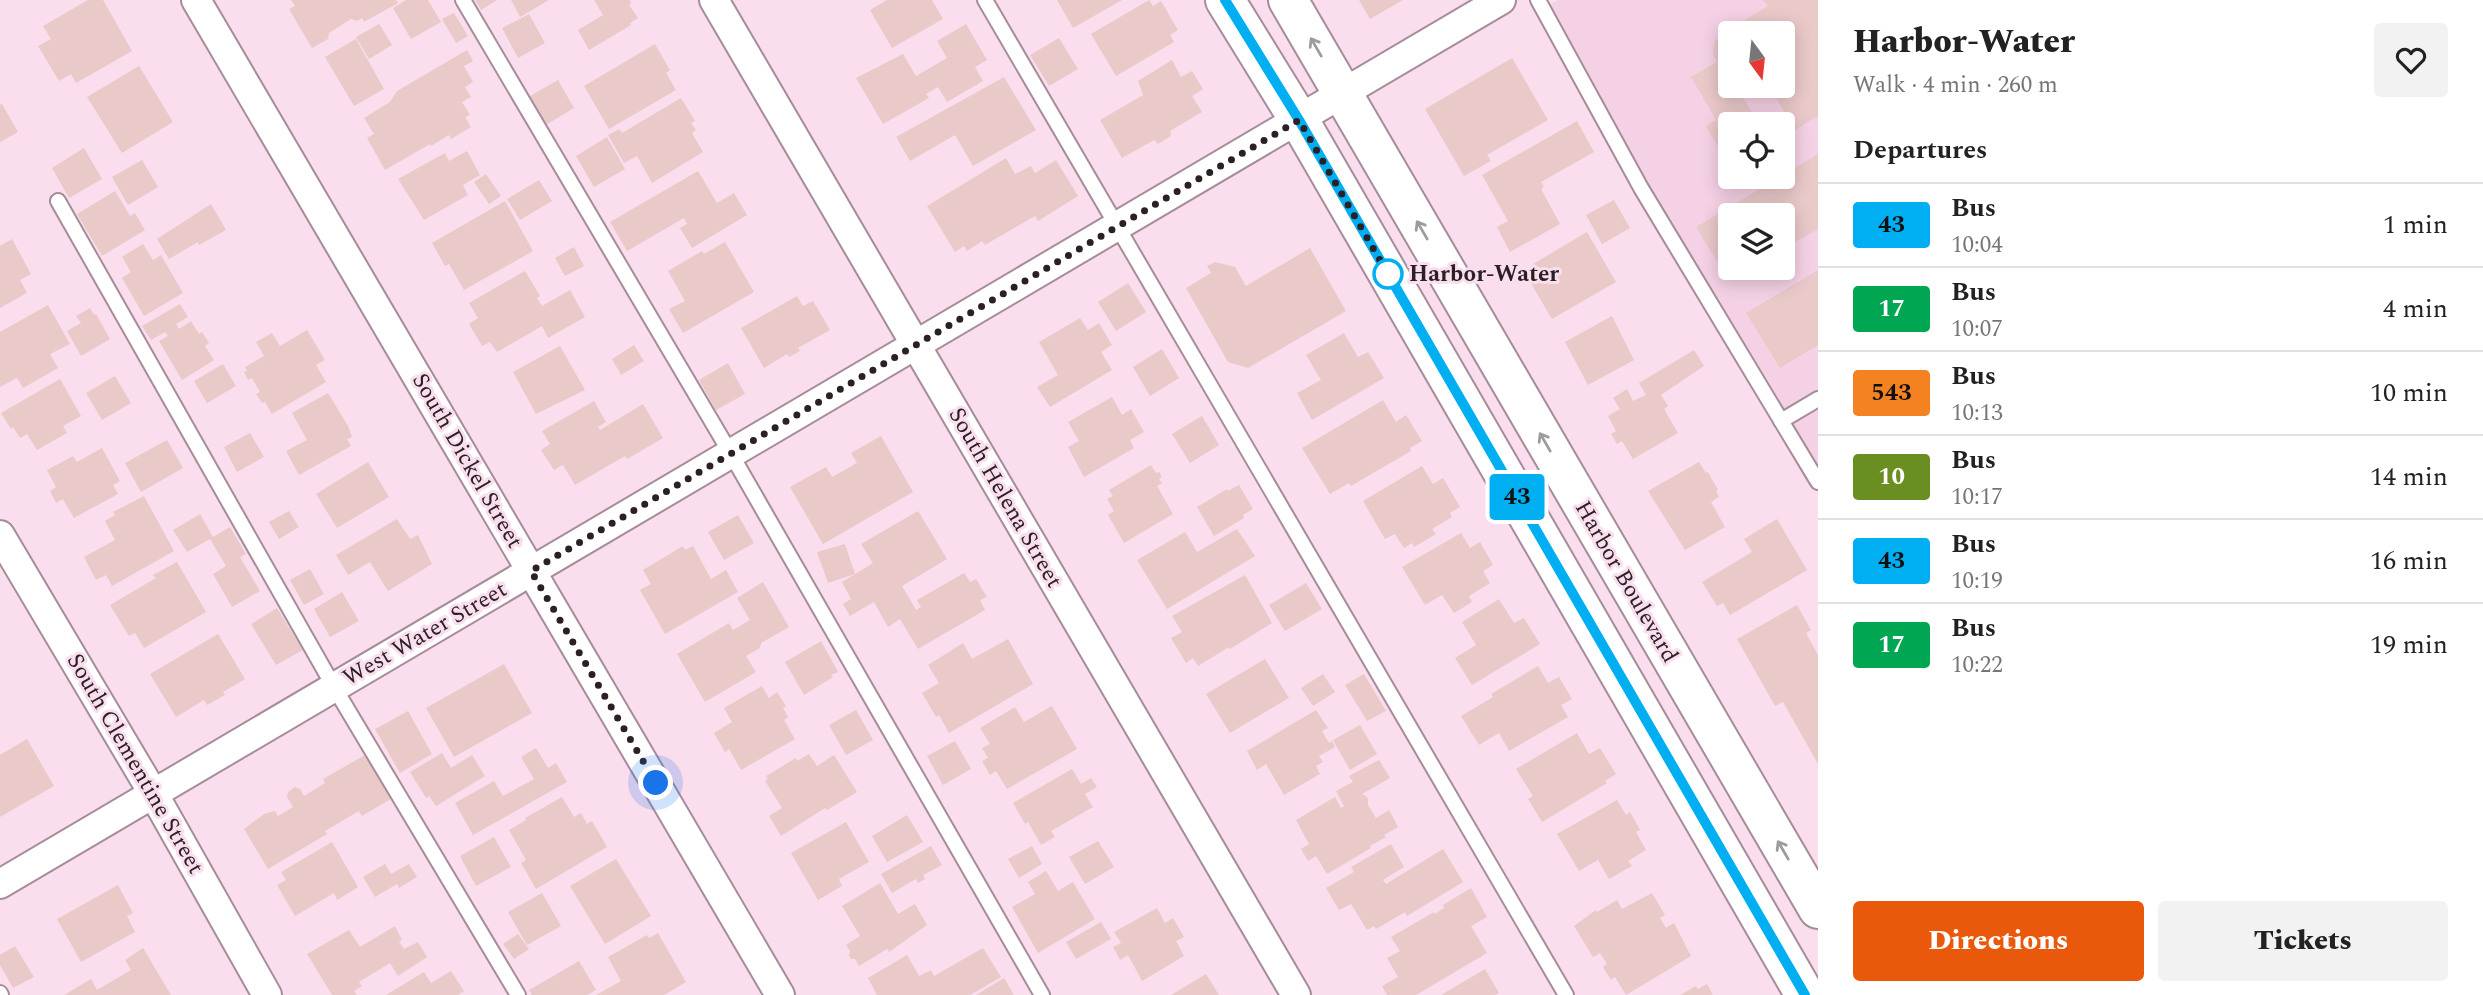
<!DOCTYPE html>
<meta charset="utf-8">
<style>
:root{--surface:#fff;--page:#f2f2f2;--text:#222;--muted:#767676;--line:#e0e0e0;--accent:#ea580c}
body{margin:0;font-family:Spectral,serif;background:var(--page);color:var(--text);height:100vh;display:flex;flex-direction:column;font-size:26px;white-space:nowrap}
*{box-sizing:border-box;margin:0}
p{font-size:23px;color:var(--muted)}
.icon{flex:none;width:38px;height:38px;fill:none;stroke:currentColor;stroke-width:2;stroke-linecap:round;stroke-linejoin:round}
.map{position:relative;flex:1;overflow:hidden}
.side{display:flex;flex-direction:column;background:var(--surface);width:665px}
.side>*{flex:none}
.badge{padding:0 14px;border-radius:5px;font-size:24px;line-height:46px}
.needle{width:46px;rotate:165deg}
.buttons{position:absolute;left:1718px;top:21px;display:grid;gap:14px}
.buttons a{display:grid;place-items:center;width:77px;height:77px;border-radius:7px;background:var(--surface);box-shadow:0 4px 18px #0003;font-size:35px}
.you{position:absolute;width:35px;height:35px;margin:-18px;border:5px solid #fff;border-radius:50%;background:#1a73e8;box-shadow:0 0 0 10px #1a73e833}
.map>.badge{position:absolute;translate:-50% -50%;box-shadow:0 0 0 4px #fff}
h2{padding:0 35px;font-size:26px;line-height:63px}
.round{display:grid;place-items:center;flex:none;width:74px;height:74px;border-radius:7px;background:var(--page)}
.summary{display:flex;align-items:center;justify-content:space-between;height:119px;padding:0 35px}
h1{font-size:33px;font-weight:800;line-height:52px}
.action{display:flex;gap:14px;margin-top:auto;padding:14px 35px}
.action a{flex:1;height:80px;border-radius:7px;background:var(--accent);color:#fff;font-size:28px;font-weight:800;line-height:80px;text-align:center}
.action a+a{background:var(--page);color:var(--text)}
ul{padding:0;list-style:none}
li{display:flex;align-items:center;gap:21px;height:84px;padding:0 35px;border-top:2px solid var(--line)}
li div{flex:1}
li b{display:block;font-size:26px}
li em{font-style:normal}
li .badge{min-width:77px;font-weight:700;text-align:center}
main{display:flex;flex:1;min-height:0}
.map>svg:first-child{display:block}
</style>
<main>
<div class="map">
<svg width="1818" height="995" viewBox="0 0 1818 995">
<rect width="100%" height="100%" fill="#fadeee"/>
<path fill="#f5d1e5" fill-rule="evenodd" d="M1558,0H1818V491L1536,13ZM1731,33H1783V86H1731ZM1731,124H1783V177H1731ZM1731,215H1783V268H1731Z"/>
<g fill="#eac9c9">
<polygon points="88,0 103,0 132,51 76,83 71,74 59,81 38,46 51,39 43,26"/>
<polygon points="291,0 396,0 398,3 364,22 362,18 357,21 351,19 329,33 328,39 312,48 289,9 295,6"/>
<polygon points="406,0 428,0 441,22 411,39 393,8"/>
<polygon points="475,0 497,0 481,10"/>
<polygon points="511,0 549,0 520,17"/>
<polygon points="594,0 630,0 631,3 629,5 638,18 630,23 631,25 589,50 578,30 603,15"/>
<polygon points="887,0 932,0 943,19 892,48 870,10"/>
<polygon points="1057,0 1122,0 1073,28"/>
<polygon points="1149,0 1153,6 1161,1 1178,30 1170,35 1174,42 1116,76 1091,34"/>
<polygon points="1359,0 1403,0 1370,19"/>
<polygon points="1763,0 1818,0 1818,116 1795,130 1769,86 1783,86 1783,33 1731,33 1731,86 1736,86 1759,124 1731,124 1731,149 1722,154 1706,126 1716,120 1691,77 1717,62 1713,55 1715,41 1720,35 1768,6"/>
<polygon points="454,13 468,36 456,43 442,19"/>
<polygon points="529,14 545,43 518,58 502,28"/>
<polygon points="379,24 392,45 369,59 356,37"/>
<polygon points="966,24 987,60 975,67 983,81 947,102 938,87 926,94 929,98 883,124 856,78 903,54 916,76 947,58 937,41"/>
<polygon points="1059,38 1078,69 1049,86 1030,55"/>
<polygon points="356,39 384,89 354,106 325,57"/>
<polygon points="655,44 670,70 666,73 676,90 609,129 584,86"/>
<polygon points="467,50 473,61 464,66 473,82 465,87 471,97 462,102 470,115 465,117 471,127 451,139 449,135 431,146 430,144 385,170 367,138 374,134 364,118 390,102 397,91"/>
<polygon points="1512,58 1548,120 1487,155 1491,161 1464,176 1425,109"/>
<polygon points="1172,60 1181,77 1192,71 1203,89 1192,96 1202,112 1170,131 1171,136 1158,144 1154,140 1122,158 1100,120 1143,95 1138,81"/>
<polygon points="139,66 173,122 122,153 87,97"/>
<polygon points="1004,77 1036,130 973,166 955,135 910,161 896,137"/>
<polygon points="558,80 574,108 546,125 530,96"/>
<polygon points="681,98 695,121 691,123 696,130 692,133 703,152 652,183 637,156 624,163 608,135 619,129 622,133"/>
<polygon points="2,104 18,132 0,142 0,105"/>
<polygon points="1577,121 1594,152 1541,182 1544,187 1541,189 1560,224 1510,252 1497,227 1508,221 1482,175"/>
<polygon points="607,137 625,169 594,187 576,156"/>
<polygon points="84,148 102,179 69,198 52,168"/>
<polygon points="467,151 480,175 463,185 468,195 424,220 398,179 445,153 449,161"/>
<polygon points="1818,154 1818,229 1783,249 1783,215 1731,215 1731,268 1752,268 1729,281 1696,227"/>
<polygon points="1006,158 1015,174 1031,166 1035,173 1056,160 1078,196 1038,221 1035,216 985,245 982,241 967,251 964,246 955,252 927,206"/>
<polygon points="142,160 158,187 128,205 112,177"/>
<polygon points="698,171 717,203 734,193 747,215 692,248 680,228 687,224 684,218 627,251 610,222"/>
<polygon points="486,174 501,196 489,204 474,182"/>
<polygon points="539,180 552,201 520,220 507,199"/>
<polygon points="115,191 130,216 135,213 145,230 102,256 77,214"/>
<polygon points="1614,200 1630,228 1602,244 1586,215"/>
<polygon points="505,201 533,251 464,290 449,264 445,266 432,243"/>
<polygon points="211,204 226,230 199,245 198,242 169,259 157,239"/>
<polygon points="1587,232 1616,282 1552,319 1526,275 1536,270 1533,264"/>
<polygon points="12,239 31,274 20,280 27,293 0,308 0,246"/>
<polygon points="725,242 754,292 683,333 669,309 685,301 668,271 702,251 704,254"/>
<polygon points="143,244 153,260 161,255 183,293 144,316 122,278 131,272 122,257"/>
<polygon points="574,247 584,266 565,276 555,258"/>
<polygon points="1310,248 1346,311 1248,368 1228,362 1186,288 1211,273 1207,266 1215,262 1235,267 1246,286"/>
<polygon points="1818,270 1818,345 1780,368 1746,313"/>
<polygon points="525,271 540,296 537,298 542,306 570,290 585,317 548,338 542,326 497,352 490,342 482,346 469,324 478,318 469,303"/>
<polygon points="1128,283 1146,312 1116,331 1098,302"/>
<polygon points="797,296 803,306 813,301 830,330 798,348 800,351 789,357 787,354 764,368 741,328"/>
<polygon points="180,304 188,317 176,324 179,329 191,321 199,334 202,332 209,343 205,346 214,360 182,380 159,341 168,336 165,332 151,340 142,326"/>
<polygon points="48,305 70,344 50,354 58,368 23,388 17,378 0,387 0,332"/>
<polygon points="90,308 94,315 96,314 110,339 81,356 67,331 81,323 76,316"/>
<polygon points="1612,316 1634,360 1588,385 1565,342"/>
<polygon points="1080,318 1088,330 1099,323 1112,345 1101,352 1112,370 1050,407 1037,387 1058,375 1039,342"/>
<polygon points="307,330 325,360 316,365 326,382 272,414 265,402 262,403 256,394 260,392 252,378 248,380 244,372 247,371 245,367 264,356 256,342 272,333 280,346"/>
<polygon points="1344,333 1358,357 1368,352 1384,378 1312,420 1297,393 1321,380 1306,355"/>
<polygon points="634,345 644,361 621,375 612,359"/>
<polygon points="560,346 585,390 536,414 513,372"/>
<polygon points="1162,349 1179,378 1150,396 1133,367"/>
<polygon points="1694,350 1704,366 1661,395 1668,406 1664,409 1678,433 1633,459 1622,441 1617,444 1611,434 1616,431 1608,416 1620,409 1613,398 1627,389 1633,401 1646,395 1639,383"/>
<polygon points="728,363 745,394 716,410 699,380"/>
<polygon points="223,364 236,386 207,403 194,381"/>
<polygon points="115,376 131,403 102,420 86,393"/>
<polygon points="60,379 81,416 63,426 67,433 37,450 27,434 20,438 13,427 11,429 1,413"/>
<polygon points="328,393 348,426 352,437 347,439 351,446 299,475 286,451 307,440 292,413"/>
<polygon points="1112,397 1122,415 1131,409 1144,432 1130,440 1134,448 1084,477 1068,447 1079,441 1068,422"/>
<polygon points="1383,400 1396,422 1406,415 1422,441 1410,448 1411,451 1351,486 1349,483 1330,494 1302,448"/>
<polygon points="594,401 606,422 598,427 600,430 643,404 663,438 627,459 625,456 575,485 563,465 554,470 541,450 550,444 542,431"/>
<polygon points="1202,416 1219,445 1190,463 1172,434"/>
<polygon points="250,433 264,457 237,472 224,447"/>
<polygon points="881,436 913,492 823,544 790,487 826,467 832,477 857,463 851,453"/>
<polygon points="167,440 183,468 141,492 125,463"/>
<polygon points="102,448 120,481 113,485 118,494 74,518 63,499 56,503 50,491 56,487 47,470 73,456 77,462"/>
<polygon points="368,462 389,497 337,528 316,494"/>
<polygon points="1699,462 1706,473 1708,472 1718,490 1716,491 1719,497 1711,502 1725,527 1685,550 1648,491"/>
<polygon points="1151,465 1156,473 1159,472 1162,477 1159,479 1162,483 1157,486 1173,514 1124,543 1108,515 1114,511 1107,499 1113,496 1109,490"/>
<polygon points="1422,466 1433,484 1443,478 1460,507 1450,513 1452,517 1432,529 1436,534 1414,547 1412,543 1404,548 1395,534 1385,539 1363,501"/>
<polygon points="1239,485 1253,509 1243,515 1244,518 1214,536 1197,507 1227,489 1228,491"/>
<polygon points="144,496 174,551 112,586 106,575 96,580 84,557 115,540 105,521 115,515 113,512"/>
<polygon points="289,511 299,527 279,539 269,522"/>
<polygon points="918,511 947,559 902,586 916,610 921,607 917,600 964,573 970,582 976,579 987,597 980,600 985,610 918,649 900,619 888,627 874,602 850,616 843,604 851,599 842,582 873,563 861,544"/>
<polygon points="200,514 213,537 230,527 246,554 240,557 260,591 232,607 213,574 226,566 210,539 187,552 173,530"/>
<polygon points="738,515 754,543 724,560 708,532"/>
<polygon points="397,519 410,539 418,535 432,564 388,591 370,562 348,575 336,555"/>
<polygon points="1777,519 1807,570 1730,615 1723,603 1717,606 1702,582 1752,552 1744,539"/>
<polygon points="1237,529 1255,556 1167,609 1137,560 1185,532 1197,552"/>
<polygon points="1461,533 1470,548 1480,542 1493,565 1483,571 1490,583 1469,596 1472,602 1454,613 1442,595 1425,605 1402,567"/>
<polygon points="845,544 855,574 828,583 817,552"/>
<polygon points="683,546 685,550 693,546 711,579 726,570 738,592 665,634 640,590 651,584 643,570"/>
<polygon points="177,562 206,612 144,648 135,633 129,636 110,605 156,578 153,575"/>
<polygon points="310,569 324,594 304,605 290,580"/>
<polygon points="1245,575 1272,623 1230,649 1229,647 1198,666 1193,658 1186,663 1171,638 1182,632 1172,616"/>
<polygon points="763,582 789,627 761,643 760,648 746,656 756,672 705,702 677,654 729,623 733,630 750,620 737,598"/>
<polygon points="1306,583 1322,609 1285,631 1269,605"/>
<polygon points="342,592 359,621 330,637 314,609"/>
<polygon points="1499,599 1514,623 1524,618 1540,644 1472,685 1455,658 1476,645 1462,622"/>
<polygon points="1797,605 1811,630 1806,633 1818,655 1818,764 1783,702 1775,706 1737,639"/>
<polygon points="277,608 303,650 276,665 251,624"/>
<polygon points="218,634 245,679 223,692 225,695 207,705 204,700 176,717 150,674"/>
<polygon points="1008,639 1033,684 949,733 939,715 936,717 922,693 939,683 928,665 963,643 972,659"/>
<polygon points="821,641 838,672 831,675 833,677 804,695 785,662"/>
<polygon points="1265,659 1289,698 1230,733 1206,694"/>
<polygon points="504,664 532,713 454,757 426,708"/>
<polygon points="1538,666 1548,683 1559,677 1572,699 1561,705 1568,717 1509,751 1499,733 1479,745 1461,716 1493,697 1491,694"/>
<polygon points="1323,674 1335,692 1313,706 1301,688"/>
<polygon points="1364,674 1386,711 1367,721 1345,685"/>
<polygon points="762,686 769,698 777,692 786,706 783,708 788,717 784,720 795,739 741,770 729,749 725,752 714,733 732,722 724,708"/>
<polygon points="1052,706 1077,749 1007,789 996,771 990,775 982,761 988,758 982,748 990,744 980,728 1015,707 1024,722"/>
<polygon points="856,710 873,740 846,755 829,725"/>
<polygon points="1316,710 1328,728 1322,731 1329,743 1332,741 1335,747 1319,756 1323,762 1316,766 1320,774 1284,795 1266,764 1257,770 1247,751"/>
<polygon points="408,711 432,754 400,773 375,729"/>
<polygon points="1360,725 1377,754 1350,770 1333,740"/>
<polygon points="1577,733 1589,754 1600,748 1616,774 1605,781 1607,783 1542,822 1528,799 1533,796 1516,769"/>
<polygon points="27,739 54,786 0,817 0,755"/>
<polygon points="955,741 971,769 943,785 927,756"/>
<polygon points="536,748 548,768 556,763 567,782 473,835 455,803 494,781 503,796 534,779 521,757"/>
<polygon points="442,753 451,768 472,755 485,776 436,806 429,796 426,798 410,772"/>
<polygon points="809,754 817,766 834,755 857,792 827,810 825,808 781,836 769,816 782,808 765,781 768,779 766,776 796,758 797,761"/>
<polygon points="365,755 391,799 362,816 359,811 325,831 327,834 268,869 244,829 264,814 275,811 278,816 293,807 287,797 288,792 295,787 300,789 304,796 325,783 323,779"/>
<polygon points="1379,760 1390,778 1362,794 1368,798 1368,805 1376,818 1389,810 1398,827 1384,835 1386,837 1370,846 1371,848 1327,874 1316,856 1308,861 1301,849 1309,844 1296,820 1335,797 1341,808 1344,806 1336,791 1353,782 1349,776"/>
<polygon points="1072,769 1081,784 1091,778 1097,787 1085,794 1093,807 1051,831 1055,837 1041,845 1028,822 1025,824 1013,803"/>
<polygon points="562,797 574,817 581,813 587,824 592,821 607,847 536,889 521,863 526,860 509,830 526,820 525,818"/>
<polygon points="1617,800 1626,815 1630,812 1640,830 1636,832 1646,850 1628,861 1632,866 1609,879 1598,860 1579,871 1557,834"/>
<polygon points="907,815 923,842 887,862 872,836"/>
<polygon points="846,822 869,862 839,879 842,886 818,900 791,853"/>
<polygon points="494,837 511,867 476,886 460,856"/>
<polygon points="1098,841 1114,867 1085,884 1069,857"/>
<polygon points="332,842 358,887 337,900 334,893 295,916 277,885 286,880 281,872"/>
<polygon points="1391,844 1404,867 1383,880 1386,884 1443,849 1463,882 1407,916 1405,912 1376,929 1374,926 1367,930 1351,904 1339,910 1326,888 1354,872 1351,867"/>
<polygon points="931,846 942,865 923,875 925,879 918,883 916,879 892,893 881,874"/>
<polygon points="1032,846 1042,864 1019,878 1008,859"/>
<polygon points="616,859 651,916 605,944 570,886"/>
<polygon points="385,864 391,874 409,864 417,877 399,888 397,884 375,897 363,877"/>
<polygon points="1046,871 1058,891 1073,882 1095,919 1038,953 1012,907 1035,894 1028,882"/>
<polygon points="880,883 898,914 915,904 927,925 889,952 887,949 859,966 855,959 851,959 849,956 850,951 846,945 860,936 842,906"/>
<polygon points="118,885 133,913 127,916 135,932 81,962 57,919"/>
<polygon points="1471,888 1487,917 1471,926 1487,953 1416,995 1387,995 1382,986 1398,977 1387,958 1400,951 1391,937 1434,912 1435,914 1444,908 1443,905"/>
<polygon points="542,893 561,926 527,945 508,912"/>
<polygon points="1652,893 1665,915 1660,918 1666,928 1674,923 1691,956 1626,995 1615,977 1611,980 1603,967 1607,964 1600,953 1593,957 1574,926 1596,910 1597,912 1617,900 1622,909"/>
<polygon points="1157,908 1165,923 1173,918 1184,937 1176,941 1184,956 1142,981 1128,955 1120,960 1113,947 1121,943 1114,932"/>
<polygon points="1101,922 1111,939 1076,959 1066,942"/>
<polygon points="395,926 402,940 399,942 404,949 418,942 427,957 398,976 390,963 359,982 362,986 354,991 357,995 332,995 307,954 349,930 360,947"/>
<polygon points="658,933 686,982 664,995 596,995 621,981 608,957 647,935 649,938"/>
<polygon points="518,934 529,949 514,959 503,944"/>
<polygon points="15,946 34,977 13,988 0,965 0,955"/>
<polygon points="143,948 171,995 64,995 91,979 97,990 131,970 125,960"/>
<polygon points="983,948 1001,977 970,995 877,995 868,978 907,955 919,976 931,970 934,976"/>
<polygon points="579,961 596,990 587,995 532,995 529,990"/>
<polygon points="1485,969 1499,993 1495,995 1441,995"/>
<polygon points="451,971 464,991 458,995 386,995 424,972 431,983"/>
<polygon points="1206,974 1219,995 1171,995"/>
<polygon points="1004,978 1014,995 976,995"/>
<polygon points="1707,984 1713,995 1680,995 1696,986 1698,989"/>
</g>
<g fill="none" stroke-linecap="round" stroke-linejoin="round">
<g stroke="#a68c9a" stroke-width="18">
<g id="lane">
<polyline points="463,0 731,454 1042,995"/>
<polyline points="985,0 1566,995"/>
<polyline points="1538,0 1641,188 1818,482"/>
<polyline points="58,201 334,687 518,995"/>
<polyline points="1781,421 1818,399"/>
<polyline points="0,993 1,995"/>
</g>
</g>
<g stroke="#a68c9a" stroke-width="32">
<g id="street">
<polyline points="196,0 780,995"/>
<polyline points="714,0 1296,995"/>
<polyline points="0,535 153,793 267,995"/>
<polyline points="0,884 1501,0"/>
</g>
</g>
<g stroke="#a68c9a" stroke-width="42">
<g id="primary">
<polyline points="1225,0 1299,120 1805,995"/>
<polyline points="1288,0 1818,909"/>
</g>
</g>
<use href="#lane" stroke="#fff" stroke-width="14"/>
<use href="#street" stroke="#fff" stroke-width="28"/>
<use href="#primary" stroke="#fff" stroke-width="38"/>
</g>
<defs><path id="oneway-shaft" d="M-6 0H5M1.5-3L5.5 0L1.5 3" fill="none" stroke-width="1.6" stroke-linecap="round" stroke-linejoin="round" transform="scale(1.75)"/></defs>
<g stroke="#9f9b9d">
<use href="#oneway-shaft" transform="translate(1316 47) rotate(-120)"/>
<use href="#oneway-shaft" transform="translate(1422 230) rotate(-120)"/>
<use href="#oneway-shaft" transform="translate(1545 442) rotate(-120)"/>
<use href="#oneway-shaft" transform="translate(1783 850) rotate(-120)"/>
</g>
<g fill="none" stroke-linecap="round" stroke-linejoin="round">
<g stroke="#fff" stroke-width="16">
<polyline id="line" points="1225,0 1299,120 1805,995"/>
</g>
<use href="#line" stroke="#00aff2" stroke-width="10"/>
<polyline stroke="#2a2026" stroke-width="7" stroke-dasharray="0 12.6" points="656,783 531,571 1299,120 1388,274"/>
</g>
<circle fill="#fff" stroke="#00aff2" stroke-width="3.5" cx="1388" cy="274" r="14"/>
<g text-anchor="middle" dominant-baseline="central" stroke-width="6" stroke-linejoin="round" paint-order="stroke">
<g font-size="23" font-weight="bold" fill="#2a2026" stroke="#fadeee" text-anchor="start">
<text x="1409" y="274">Harbor-Water</text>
</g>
<g font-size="23" fill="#2a2026" stroke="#fadeee">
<text transform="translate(467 461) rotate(60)">South Dickel Street</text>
<text transform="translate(1005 498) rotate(60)">South Helena Street</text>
<text transform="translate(1626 582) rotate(60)">Harbor Boulevard</text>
<text transform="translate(425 634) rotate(-30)">West Water Street</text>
<text transform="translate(135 764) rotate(60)">South Clementine Street</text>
</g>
</g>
</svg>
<div class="buttons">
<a><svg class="needle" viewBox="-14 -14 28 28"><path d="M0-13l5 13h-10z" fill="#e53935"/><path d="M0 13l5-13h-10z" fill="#767676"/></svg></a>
<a><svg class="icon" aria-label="locate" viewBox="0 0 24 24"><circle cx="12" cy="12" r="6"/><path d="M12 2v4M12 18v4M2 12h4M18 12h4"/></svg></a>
<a><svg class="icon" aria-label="layers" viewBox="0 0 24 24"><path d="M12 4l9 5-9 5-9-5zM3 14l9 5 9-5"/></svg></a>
</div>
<div class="you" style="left:656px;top:783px"></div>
<b class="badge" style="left:1517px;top:497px;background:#00aff2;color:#111">43</b>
</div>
<section class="side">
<div class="summary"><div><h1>Harbor-Water</h1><p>Walk · 4 min · 260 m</p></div><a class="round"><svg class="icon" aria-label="heart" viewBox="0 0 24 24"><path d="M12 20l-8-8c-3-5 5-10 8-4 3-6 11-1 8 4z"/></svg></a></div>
<h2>Departures</h2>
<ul>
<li><span class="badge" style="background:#00aff2;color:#111">43</span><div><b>Bus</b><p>10:04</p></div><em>1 min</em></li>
<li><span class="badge" style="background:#00a651;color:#fff">17</span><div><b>Bus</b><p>10:07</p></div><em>4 min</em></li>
<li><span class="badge" style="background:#f48221;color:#111">543</span><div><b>Bus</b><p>10:13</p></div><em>10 min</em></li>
<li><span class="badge" style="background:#6b8e23;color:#fff">10</span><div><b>Bus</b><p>10:17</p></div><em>14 min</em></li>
<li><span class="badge" style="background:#00aff2;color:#111">43</span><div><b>Bus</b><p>10:19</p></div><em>16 min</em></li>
<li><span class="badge" style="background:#00a651;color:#fff">17</span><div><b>Bus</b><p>10:22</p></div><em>19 min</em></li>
</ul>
<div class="action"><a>Directions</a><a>Tickets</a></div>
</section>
</main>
